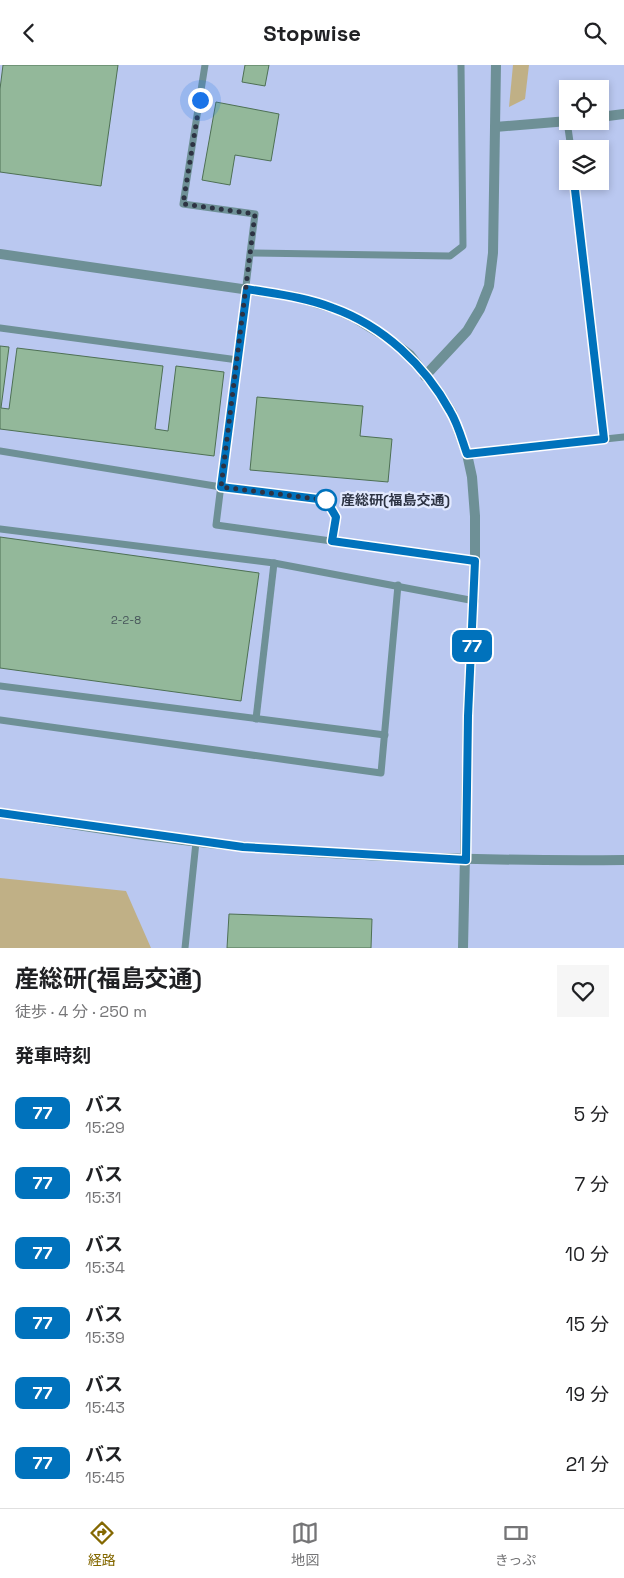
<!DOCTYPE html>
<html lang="ja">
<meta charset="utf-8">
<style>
:root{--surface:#fff;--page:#f6f6f6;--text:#202124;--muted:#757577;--line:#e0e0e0;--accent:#846801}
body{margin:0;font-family:"Space Grotesk","Noto Sans JP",sans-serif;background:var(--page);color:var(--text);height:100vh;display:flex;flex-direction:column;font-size:19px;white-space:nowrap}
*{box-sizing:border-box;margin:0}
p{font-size:16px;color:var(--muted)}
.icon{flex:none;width:28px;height:28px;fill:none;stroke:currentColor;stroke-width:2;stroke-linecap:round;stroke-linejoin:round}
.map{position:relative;height:883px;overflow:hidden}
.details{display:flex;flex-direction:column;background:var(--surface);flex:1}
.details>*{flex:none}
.badge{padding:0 10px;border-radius:8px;font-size:18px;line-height:32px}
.controls{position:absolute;left:559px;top:15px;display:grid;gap:10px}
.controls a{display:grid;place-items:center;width:50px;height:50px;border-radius:0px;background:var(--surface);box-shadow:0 2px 8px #0003;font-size:25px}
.you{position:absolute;width:25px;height:25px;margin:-12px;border:4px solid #fff;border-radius:50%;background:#1a73e8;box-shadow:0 0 0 8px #1a73e833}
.map>.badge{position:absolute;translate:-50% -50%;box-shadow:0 0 0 2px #fff}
h2{padding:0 15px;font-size:19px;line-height:45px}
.round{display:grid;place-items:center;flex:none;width:52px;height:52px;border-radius:0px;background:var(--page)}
.headline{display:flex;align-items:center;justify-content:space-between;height:85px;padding:0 15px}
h1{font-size:24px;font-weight:700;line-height:38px}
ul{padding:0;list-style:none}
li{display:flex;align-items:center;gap:15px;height:70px;padding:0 15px}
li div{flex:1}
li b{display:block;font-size:19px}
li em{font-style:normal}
li .badge{min-width:55px;font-weight:700;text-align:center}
header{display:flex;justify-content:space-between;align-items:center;height:65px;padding:0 15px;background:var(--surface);font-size:22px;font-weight:700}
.menu{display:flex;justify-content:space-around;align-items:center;height:70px;border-top:1px solid var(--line);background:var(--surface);font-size:14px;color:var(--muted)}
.menu a{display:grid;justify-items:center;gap:2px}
.menu .active{color:var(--accent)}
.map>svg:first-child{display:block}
</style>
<header><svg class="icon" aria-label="back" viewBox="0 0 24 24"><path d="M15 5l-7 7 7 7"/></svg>Stopwise<svg class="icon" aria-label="search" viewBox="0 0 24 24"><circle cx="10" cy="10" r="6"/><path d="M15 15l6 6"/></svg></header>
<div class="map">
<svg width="624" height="883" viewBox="0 0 624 883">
<rect width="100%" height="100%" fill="#bac8f0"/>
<g fill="#c0b086">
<polygon points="513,0 529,0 525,34 509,42"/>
<polygon points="0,813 126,826 151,883 0,883"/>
</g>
<g fill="#93b89a" stroke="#4e7054">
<polygon points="3,0 118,0 101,121 0,107 0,24"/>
<polygon points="245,0 269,0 265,21 242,17"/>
<polygon points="216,37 279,49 271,96 235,90 230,120 202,115"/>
<polygon points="0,281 9,282 1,343 9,344 17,283 163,301 155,364 168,366 176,301 224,307 214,391 0,364"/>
<polygon points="257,332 363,341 360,371 392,374 388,417 250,405"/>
<polygon points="0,472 259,508 241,636 0,603"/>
<polygon points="229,849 372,854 371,883 227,883"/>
</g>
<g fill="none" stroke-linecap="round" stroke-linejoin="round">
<g stroke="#6e9096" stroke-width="7">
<polyline points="205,0 183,139 255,149 216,460 475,496"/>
<polyline points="567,56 571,84"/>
<polyline points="574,116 604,374"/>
<polyline points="251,188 450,191 463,181 461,0"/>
<polyline points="0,263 238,295"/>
<polyline points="0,386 221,422 326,435 336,452 332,476"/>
<polyline points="467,389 624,372"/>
<polyline points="0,464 274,498 475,536"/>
<polyline points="0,621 385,670"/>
<polyline points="256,654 274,498"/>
<polyline points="0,655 381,708 398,520"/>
<polyline points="185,883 196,777"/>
</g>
<g stroke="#6e9096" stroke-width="10">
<polyline points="600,52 624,49"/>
<polyline points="495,62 568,56"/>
</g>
<g stroke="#6e9096" stroke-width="10">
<polyline points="0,189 297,232 333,243 355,253 386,272 410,290 438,326 452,348 467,389 472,412 475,451 475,496 468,651 463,883"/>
<polyline points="425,311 467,266 480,244 489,221 493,188 496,0"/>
<path d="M0,748C86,761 172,776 258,783C380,793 502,796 624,795"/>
</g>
</g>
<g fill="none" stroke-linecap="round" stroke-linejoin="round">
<g stroke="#fff" stroke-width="11">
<path id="line" d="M0,748L243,782L466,795L468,651L475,496L332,476L336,452L326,435L221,422L247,224C276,229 305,232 333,243C383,261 425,300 450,346C458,359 462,375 467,389L604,374L574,116"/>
</g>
<use href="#line" stroke="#0072bc" stroke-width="8"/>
<polyline stroke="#2d3343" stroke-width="5" stroke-dasharray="0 9" points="200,35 183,139 255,149 221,422 326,435"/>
</g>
<circle fill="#fff" stroke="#0072bc" stroke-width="2.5" cx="326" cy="435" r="10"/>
<g text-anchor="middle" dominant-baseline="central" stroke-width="4.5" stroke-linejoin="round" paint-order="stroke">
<g font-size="11" fill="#465459">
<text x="126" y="555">2-2-8</text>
</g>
<g font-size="14" font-weight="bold" fill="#2d3343" stroke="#e2e9fe" text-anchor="start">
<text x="341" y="435">産総研(福島交通)</text>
</g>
</g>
</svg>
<div class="controls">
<a><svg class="icon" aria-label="locate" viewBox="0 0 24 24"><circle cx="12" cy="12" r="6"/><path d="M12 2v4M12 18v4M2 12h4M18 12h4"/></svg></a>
<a><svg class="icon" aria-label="layers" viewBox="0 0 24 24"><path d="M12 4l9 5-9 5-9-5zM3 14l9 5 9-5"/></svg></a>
</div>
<div class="you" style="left:200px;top:35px"></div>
<b class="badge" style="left:472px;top:581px;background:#0072bc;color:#fff">77</b>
</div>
<section class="details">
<div class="headline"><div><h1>産総研(福島交通)</h1><p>徒歩 · 4 分 · 250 m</p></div><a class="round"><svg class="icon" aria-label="heart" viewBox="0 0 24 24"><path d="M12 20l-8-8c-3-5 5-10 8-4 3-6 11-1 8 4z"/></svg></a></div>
<h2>発車時刻</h2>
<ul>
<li><span class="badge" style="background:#0072bc;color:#fff">77</span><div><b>バス</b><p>15:29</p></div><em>5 分</em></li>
<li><span class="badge" style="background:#0072bc;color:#fff">77</span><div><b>バス</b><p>15:31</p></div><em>7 分</em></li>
<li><span class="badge" style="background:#0072bc;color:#fff">77</span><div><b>バス</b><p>15:34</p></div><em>10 分</em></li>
<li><span class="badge" style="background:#0072bc;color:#fff">77</span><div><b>バス</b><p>15:39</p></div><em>15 分</em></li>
<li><span class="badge" style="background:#0072bc;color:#fff">77</span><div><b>バス</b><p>15:43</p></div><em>19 分</em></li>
<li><span class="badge" style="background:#0072bc;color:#fff">77</span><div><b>バス</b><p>15:45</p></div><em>21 分</em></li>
</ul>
</section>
<nav class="menu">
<a class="active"><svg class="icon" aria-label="directions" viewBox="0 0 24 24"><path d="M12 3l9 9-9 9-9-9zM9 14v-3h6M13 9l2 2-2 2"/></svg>経路</a>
<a><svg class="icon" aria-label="map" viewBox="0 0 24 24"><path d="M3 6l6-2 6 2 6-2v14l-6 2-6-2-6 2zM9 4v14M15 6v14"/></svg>地図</a>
<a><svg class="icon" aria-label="tickets" viewBox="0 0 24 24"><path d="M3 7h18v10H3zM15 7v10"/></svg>きっぷ</a>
</nav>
